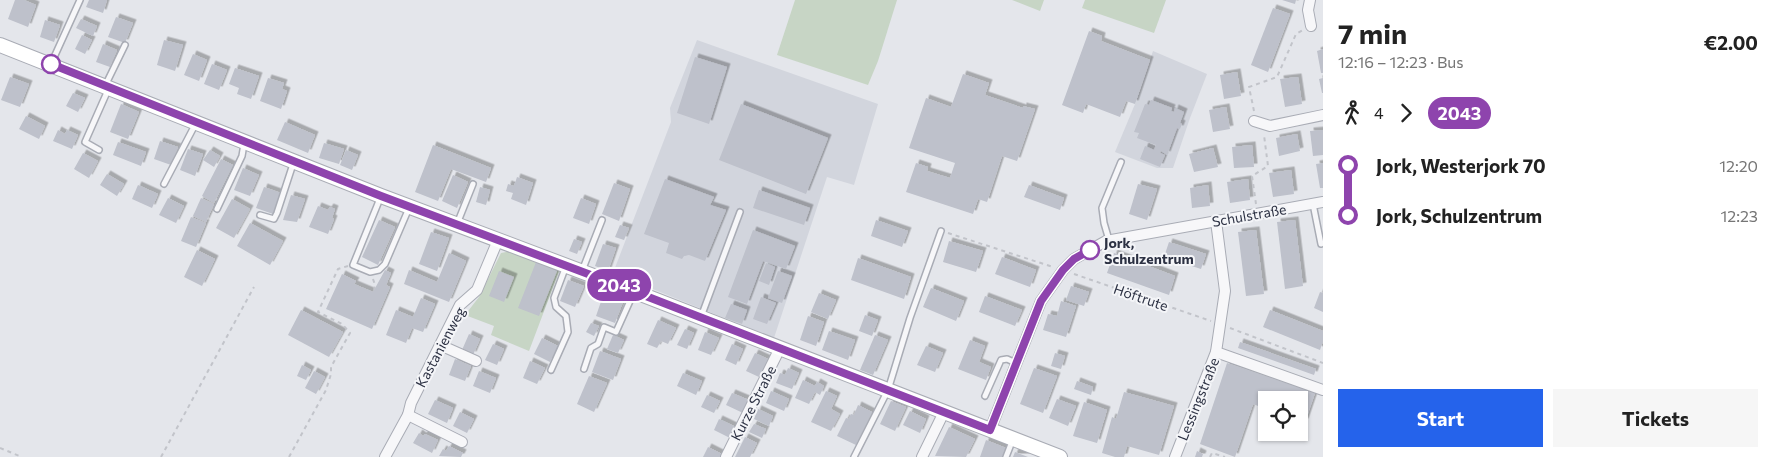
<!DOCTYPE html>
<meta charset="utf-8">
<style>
:root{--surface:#fff;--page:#f6f6f6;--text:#222;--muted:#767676;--accent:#2563eb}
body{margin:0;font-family:Commissioner,sans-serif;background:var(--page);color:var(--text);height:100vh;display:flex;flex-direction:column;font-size:19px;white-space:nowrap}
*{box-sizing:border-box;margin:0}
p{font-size:16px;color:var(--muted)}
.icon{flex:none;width:28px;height:28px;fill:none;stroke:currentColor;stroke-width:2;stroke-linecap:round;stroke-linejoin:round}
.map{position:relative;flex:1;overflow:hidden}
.side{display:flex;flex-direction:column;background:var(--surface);width:450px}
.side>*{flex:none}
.badge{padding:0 10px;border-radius:16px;font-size:18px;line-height:32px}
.fabs{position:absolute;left:1258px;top:391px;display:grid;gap:10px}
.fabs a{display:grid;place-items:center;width:50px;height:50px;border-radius:0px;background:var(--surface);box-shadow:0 1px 4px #0004;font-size:25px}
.map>.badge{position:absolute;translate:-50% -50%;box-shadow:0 0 0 2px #fff}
.legs{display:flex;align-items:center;gap:8px;height:55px;padding:0 15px;font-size:16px}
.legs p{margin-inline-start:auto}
.head{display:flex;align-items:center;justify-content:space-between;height:85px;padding:0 15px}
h1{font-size:28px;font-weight:700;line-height:38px}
.primary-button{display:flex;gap:10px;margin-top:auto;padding:10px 15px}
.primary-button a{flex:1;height:58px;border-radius:0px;background:var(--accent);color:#fff;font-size:20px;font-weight:700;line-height:58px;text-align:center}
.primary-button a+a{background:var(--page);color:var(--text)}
ul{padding:0 15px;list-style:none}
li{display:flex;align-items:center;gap:18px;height:50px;font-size:19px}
li i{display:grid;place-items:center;width:8px;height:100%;margin:0 6px;background:currentColor}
li i::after{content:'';width:12px;height:12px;margin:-6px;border:4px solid;border-radius:50%;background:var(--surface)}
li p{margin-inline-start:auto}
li:first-child i{background:linear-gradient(#0000 50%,currentColor 0)}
li:last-child i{background:linear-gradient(currentColor 50%,#0000 0)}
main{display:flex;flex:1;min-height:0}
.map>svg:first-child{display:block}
</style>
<main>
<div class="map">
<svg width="1323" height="457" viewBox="0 0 1323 457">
<defs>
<filter id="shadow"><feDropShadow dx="3.5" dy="-3.5" stdDeviation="0" flood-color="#0004"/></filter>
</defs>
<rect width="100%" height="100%" fill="#e4e6eb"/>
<g fill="#d2d5dd">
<polygon points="697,40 878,104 854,185 827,177 774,338 613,273 671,122 670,108"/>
<polygon points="1153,51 1207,74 1190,118 1173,168 1157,168 1115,152 1135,104"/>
</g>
<g fill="#c7d5c5">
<polygon points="795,0 897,0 878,61 868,85 777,55"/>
<polygon points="1012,0 1044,0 1040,11"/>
<polygon points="1085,0 1166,0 1154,33 1082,8"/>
<polygon points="511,251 560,269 529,351 491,335 494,326 465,315 479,297 501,253"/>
</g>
<g fill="#bec1cb" filter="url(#shadow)">
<polygon points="15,0 24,0 36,5 28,27 8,19"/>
<polygon points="89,0 107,0 103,13 86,7"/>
<polygon points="1282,0 1296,0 1295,4"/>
<polygon points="1273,8 1290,14 1268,72 1251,65"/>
<polygon points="116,17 133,23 125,43 108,37"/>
<polygon points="81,19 97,26 93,36 76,28"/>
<polygon points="45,20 60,25 54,42 40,37"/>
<polygon points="1089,31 1102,36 1101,41 1150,60 1135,104 1126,101 1120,117 1086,104 1083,113 1062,105"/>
<polygon points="82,35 92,40 85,54 75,49"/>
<polygon points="164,40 183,45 175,71 157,65"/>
<polygon points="103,44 117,50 110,67 96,62"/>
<polygon points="1323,49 1323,73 1321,73 1317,51"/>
<polygon points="193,54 207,60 199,81 184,75"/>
<polygon points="695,57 727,67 709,124 677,113"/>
<polygon points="212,64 227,70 219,90 204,84"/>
<polygon points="235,68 259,76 251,99 237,94 239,88 229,84"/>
<polygon points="1237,72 1241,96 1224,99 1220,75"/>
<polygon points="963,74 989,83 985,95 1023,108 1023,106 1035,109 1017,161 1002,156 987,202 978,199 973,214 906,192 916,163 928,167 927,171 950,178 955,163 909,148 926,98 951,107"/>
<polygon points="10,77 29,84 20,107 1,100"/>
<polygon points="1298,77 1302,104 1285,107 1280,79"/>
<polygon points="268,78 284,83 282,89 287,91 281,109 260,101"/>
<polygon points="1323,78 1323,93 1322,93 1319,79"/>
<polygon points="73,93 85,98 78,112 66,106"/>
<polygon points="1151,100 1172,108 1171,111 1174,112 1175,108 1184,112 1180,123 1182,124 1180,129 1177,128 1167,155 1161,151 1160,153 1165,155 1160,167 1140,159 1145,146 1154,150 1156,145 1137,138 1139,133 1134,132 1145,104 1149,105"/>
<polygon points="121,104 139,112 128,139 110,132"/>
<polygon points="741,104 828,138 806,194 719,160"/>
<polygon points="1226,107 1230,129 1213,132 1209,110"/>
<polygon points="26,116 45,126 39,139 19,129"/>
<polygon points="285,122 315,135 308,153 277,140"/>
<polygon points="58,130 65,134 67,130 78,135 72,149 53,141"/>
<polygon points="1323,130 1323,155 1313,156 1310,131"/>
<polygon points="1297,134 1300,151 1279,156 1276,138"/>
<polygon points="160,141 178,147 171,165 154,159"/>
<polygon points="118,142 146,152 141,166 113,155"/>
<polygon points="324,143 344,149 339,164 319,158"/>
<polygon points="433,145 491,168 486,182 451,169 438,201 415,192"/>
<polygon points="1252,145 1254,167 1234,168 1232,147"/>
<polygon points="1213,148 1218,167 1194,172 1189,154"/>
<polygon points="188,149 203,154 195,176 180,170"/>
<polygon points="210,150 220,156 214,167 203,160"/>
<polygon points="346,150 358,155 352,170 340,165"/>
<polygon points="83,153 98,161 89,178 74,169"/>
<polygon points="221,159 233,165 214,203 202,196"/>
<polygon points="1323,163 1323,188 1320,188 1316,164"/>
<polygon points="243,168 259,175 250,196 234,190"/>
<polygon points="1291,170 1294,194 1273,197 1269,173"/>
<polygon points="107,174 124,184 117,196 100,185"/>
<polygon points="453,175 468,182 457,208 442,201"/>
<polygon points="517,177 533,183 526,205 511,199 513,193 506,191 508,184 514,186"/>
<polygon points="665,179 714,197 710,205 726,210 705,261 689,255 684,256 682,259 666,253 669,243 644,234"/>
<polygon points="1248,179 1250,200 1230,203 1227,182"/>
<polygon points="614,183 630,189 619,221 602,214"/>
<polygon points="1138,184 1157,189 1147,220 1129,214"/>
<polygon points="138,185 158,194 152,208 132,199"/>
<polygon points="1029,185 1064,198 1060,210 1024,197"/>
<polygon points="1208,185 1210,206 1192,208 1190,188"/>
<polygon points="264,187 281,193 273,214 256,208"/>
<polygon points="480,187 490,190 486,205 476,202"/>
<polygon points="759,190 810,208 804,225 753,208"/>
<polygon points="291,195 305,199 297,222 283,220"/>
<polygon points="168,198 184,206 176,223 159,215"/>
<polygon points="201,198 214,204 206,222 193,216"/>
<polygon points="581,198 596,204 589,224 573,218"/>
<polygon points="232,199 250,209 234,238 216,228"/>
<polygon points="318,206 328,210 330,207 335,209 332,218 334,219 328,234 309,227"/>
<polygon points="191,217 206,223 196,247 181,241"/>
<polygon points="379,220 395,227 378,265 362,257"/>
<polygon points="876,220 908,231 902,247 871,236"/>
<polygon points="1295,220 1303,286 1285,289 1277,222"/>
<polygon points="250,223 283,241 270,265 237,246"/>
<polygon points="620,225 629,228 624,240 615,237"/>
<polygon points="753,230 795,246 786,269 763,261 747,304 728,297"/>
<polygon points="1256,230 1264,294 1246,296 1238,232"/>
<polygon points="431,232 449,238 437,271 419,264"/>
<polygon points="574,239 582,242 577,254 569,251"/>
<polygon points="949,241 983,251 976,272 943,262"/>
<polygon points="1169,242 1206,254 1201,269 1164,257"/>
<polygon points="603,244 616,248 608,271 595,266"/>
<polygon points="197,250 215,259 202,286 184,277"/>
<polygon points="449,253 466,261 449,302 404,284 409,270 437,282"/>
<polygon points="1114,253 1175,276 1169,295 1107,273"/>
<polygon points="1002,257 1036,270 1030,287 995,274"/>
<polygon points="858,258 911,277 904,299 851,280"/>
<polygon points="536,262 557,271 539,316 518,308"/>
<polygon points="766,263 775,267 769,285 759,281"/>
<polygon points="385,270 391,273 386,285 390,287 372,329 326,309 342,274 356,281 354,284 373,292"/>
<polygon points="499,271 514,277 504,302 489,296"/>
<polygon points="778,271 792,276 782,303 768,298"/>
<polygon points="568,280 584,286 575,307 560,301"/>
<polygon points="1071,286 1089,292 1084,306 1066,300"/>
<polygon points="606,287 626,294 615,323 596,316"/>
<polygon points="931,288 964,301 956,321 923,307"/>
<polygon points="1320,292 1323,293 1323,312 1314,308"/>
<polygon points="819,293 836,300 828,319 811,312"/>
<polygon points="985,296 1022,310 1015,326 979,312"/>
<polygon points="761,297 776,303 767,324 753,319"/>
<polygon points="421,298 435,304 423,332 412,328 406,343 386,335 396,310 413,317"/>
<polygon points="1061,301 1076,306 1066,337 1043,330 1048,314 1057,316"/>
<polygon points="731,304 747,310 742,324 725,318"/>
<polygon points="301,310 343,332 329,357 288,335"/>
<polygon points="1270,310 1323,331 1323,341 1320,350 1263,327"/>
<polygon points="865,315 878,320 872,336 859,331"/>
<polygon points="808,316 824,322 816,346 800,340"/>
<polygon points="658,320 676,328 668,344 661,341 657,348 647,344"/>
<polygon points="591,323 599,326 594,336 586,332"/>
<polygon points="685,329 694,333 687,349 677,345"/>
<polygon points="829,331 855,340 848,360 822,350"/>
<polygon points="705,332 719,338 711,355 698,350"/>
<polygon points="469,334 480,339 473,355 462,350"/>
<polygon points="613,335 624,340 618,353 607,349"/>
<polygon points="875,335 888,340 873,375 860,370"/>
<polygon points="542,338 558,346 550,362 534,354"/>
<polygon points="970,340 985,346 979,362 991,367 986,380 958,369"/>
<polygon points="1240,342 1316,369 1314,375 1238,348"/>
<polygon points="493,344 504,349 497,365 485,360"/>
<polygon points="732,344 743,349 736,365 725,360"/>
<polygon points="926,346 943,353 935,372 917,365"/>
<polygon points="600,351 621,359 613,380 592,372"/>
<polygon points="755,353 768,359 759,377 746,371"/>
<polygon points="1055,353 1065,356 1061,369 1051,366"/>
<polygon points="455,359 471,366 465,381 449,375"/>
<polygon points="530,361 545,368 537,384 523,378"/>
<polygon points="1227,363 1315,393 1305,422 1299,420 1299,400 1266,400 1266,409 1253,404 1235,457 1200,444"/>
<polygon points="302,365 311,370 306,380 297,376"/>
<polygon points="788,368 799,373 792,389 776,383 780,373 785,375"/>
<polygon points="1034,368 1057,376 1043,413 1020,404"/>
<polygon points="314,371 325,377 316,394 305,388"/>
<polygon points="479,371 496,378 490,393 473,386"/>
<polygon points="683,373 702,381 696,395 677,386"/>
<polygon points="589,376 607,383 594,412 577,404"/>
<polygon points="803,380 815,386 817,382 824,386 820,395 815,392 809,404 795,398"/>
<polygon points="1077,381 1093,387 1091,395 1074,389"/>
<polygon points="771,391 789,399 784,411 766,403"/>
<polygon points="826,391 837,396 831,409 840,414 831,431 811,422"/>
<polygon points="1124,392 1174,406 1159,455 1127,446 1124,457 1115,457 1102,453 1112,417 1116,419"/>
<polygon points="732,393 749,400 743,413 726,405"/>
<polygon points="707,395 720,401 714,413 701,407"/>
<polygon points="1057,399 1076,406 1068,426 1049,418"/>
<polygon points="435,400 453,408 447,423 428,414"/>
<polygon points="891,401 906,407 895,431 880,424"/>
<polygon points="1084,402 1107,410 1097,443 1073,436"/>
<polygon points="858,405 872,412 856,445 837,436 846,418 849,419 851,414 854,415"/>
<polygon points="758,409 773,416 769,426 754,419"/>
<polygon points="910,411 926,419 920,433 903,425"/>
<polygon points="460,412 474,419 467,433 453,426"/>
<polygon points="719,419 736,427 730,438 714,430"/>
<polygon points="754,424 766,429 762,438 749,432"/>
<polygon points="949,427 975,439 966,457 935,456"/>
<polygon points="419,433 423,436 425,434 438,440 432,453 413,443"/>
<polygon points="745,437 757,443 750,457 735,457"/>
<polygon points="986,440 1006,448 1002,457 980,457"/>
<polygon points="449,446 463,453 461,457 439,456 443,449 446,451"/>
<polygon points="708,447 722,454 721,457 703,457"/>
<polygon points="1197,451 1203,454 1202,457 1195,457"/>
<polygon points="1015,452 1028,457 1013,457"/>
</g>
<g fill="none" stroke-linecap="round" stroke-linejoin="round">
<g stroke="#a9acb5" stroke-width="8">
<g id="service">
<polyline points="51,64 80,0"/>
<polyline points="105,86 125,45"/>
<polyline points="99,150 85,142 108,90"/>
<polyline points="164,184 196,123"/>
<polyline points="381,196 353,265 370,272 379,270 385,264 409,208"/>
<polyline points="1313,204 1321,244"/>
<polyline points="217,209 242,156 244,144"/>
<polyline points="260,215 274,219 277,213 294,161"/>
<polyline points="457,224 473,184"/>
<polyline points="1109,240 1104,223 1102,208 1121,162"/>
<polyline points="582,271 602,220"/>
<polyline points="701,317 740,212"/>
<polyline points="584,369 591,348 598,344 604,327 616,332 634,292"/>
<polyline points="551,370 568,332 566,316 556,307 554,298 566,266"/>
<polyline points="985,396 1001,360 1007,359 1016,363"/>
<polyline points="854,457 888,390 910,318 941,231"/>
<polyline points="1006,457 1013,439"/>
</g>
</g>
<g stroke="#a9acb5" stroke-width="12">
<g id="minor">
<polyline points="1310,0 1308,10 1311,26"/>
<polyline points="1254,121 1270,126 1323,115"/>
<polyline points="440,345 476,361"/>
<polyline points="1216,352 1323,390"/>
<polyline points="408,415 462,442"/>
<polyline points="990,430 1041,301 1063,270 1074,259 1106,241 1323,202"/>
<polyline points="385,457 408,415 411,403 460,305 477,290 498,240"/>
<polyline points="726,457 780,348"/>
<polyline points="922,457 944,412"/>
<polyline points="1175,457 1216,352 1225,291 1216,221"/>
</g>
</g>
<g stroke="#a9acb5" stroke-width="16">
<polyline id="secondary" points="0,45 381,196 620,286 1060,457"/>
</g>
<g stroke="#c2c4ca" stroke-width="2" stroke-dasharray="4 4" stroke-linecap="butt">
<polyline points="1254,111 1249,87 1277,77 1296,34 1303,30"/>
<polyline points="1256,204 1252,176 1268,166 1264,135"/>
<polyline points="948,233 1053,267"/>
<polyline points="1074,274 1211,321"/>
<polyline points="373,279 375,285 374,290"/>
<polyline points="1230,328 1323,363"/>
<polyline points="0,448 22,457"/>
<polyline points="161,457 254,287"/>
<polyline points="289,457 326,390 331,374 331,367 350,333 342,324 318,312 338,269 348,266"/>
<polyline points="1210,457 1212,453 1225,457"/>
</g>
<use href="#service" stroke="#f7f7f9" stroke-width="5"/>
<use href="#minor" stroke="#f7f7f9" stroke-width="10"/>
<use href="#secondary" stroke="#fff" stroke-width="14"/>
</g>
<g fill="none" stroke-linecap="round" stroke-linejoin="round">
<g stroke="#fff" stroke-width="11">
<polyline id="line-1" points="51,64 381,196 620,286 990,430 1041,301 1063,270 1074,259 1090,250"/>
</g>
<use href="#line-1" stroke="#8e44ad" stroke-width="8"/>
</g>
<g fill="#fff" stroke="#8e44ad" stroke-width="2.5">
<circle cx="51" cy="64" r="9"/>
<circle cx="1090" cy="250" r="9"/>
</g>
<g text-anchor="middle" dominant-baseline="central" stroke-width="4" stroke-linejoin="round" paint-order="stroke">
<g font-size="14" fill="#2c3143" stroke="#f4f5f8">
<text transform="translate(1249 215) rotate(-10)">Schulstraße</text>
<text transform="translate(1141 297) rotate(19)">Höftrute</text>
<text transform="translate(440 347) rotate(-62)">Kastanienweg</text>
<text transform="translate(1198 399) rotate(-68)">Lessingstraße</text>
<text transform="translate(753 403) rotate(-63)">Kurze Straße</text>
</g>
<g font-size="14" font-weight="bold" fill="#2c3143" stroke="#f4f5f8" text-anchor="start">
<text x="1104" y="242">Jork,<tspan x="1104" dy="16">Schulzentrum</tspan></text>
</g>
</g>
</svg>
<div class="fabs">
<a><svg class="icon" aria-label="locate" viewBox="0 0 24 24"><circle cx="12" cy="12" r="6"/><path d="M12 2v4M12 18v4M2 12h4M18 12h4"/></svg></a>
</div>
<b class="badge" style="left:619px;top:285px;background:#8e44ad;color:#fff">2043</b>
</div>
<section class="side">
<div class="head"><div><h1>7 min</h1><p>12:16 – 12:23 · Bus</p></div><b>€2.00</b></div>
<div class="legs"><svg class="icon" aria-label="walk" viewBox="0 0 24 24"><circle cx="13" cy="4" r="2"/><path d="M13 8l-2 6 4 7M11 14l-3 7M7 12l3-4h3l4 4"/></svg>4<svg class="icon" aria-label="forward" viewBox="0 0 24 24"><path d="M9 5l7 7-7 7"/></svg><b class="badge" style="background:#8e44ad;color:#fff">2043</b></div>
<ul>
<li><i style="color:#8e44ad"></i><b>Jork, Westerjork 70</b><p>12:20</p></li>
<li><i style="color:#8e44ad"></i><b>Jork, Schulzentrum</b><p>12:23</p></li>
</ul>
<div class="primary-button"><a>Start</a><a>Tickets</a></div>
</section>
</main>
